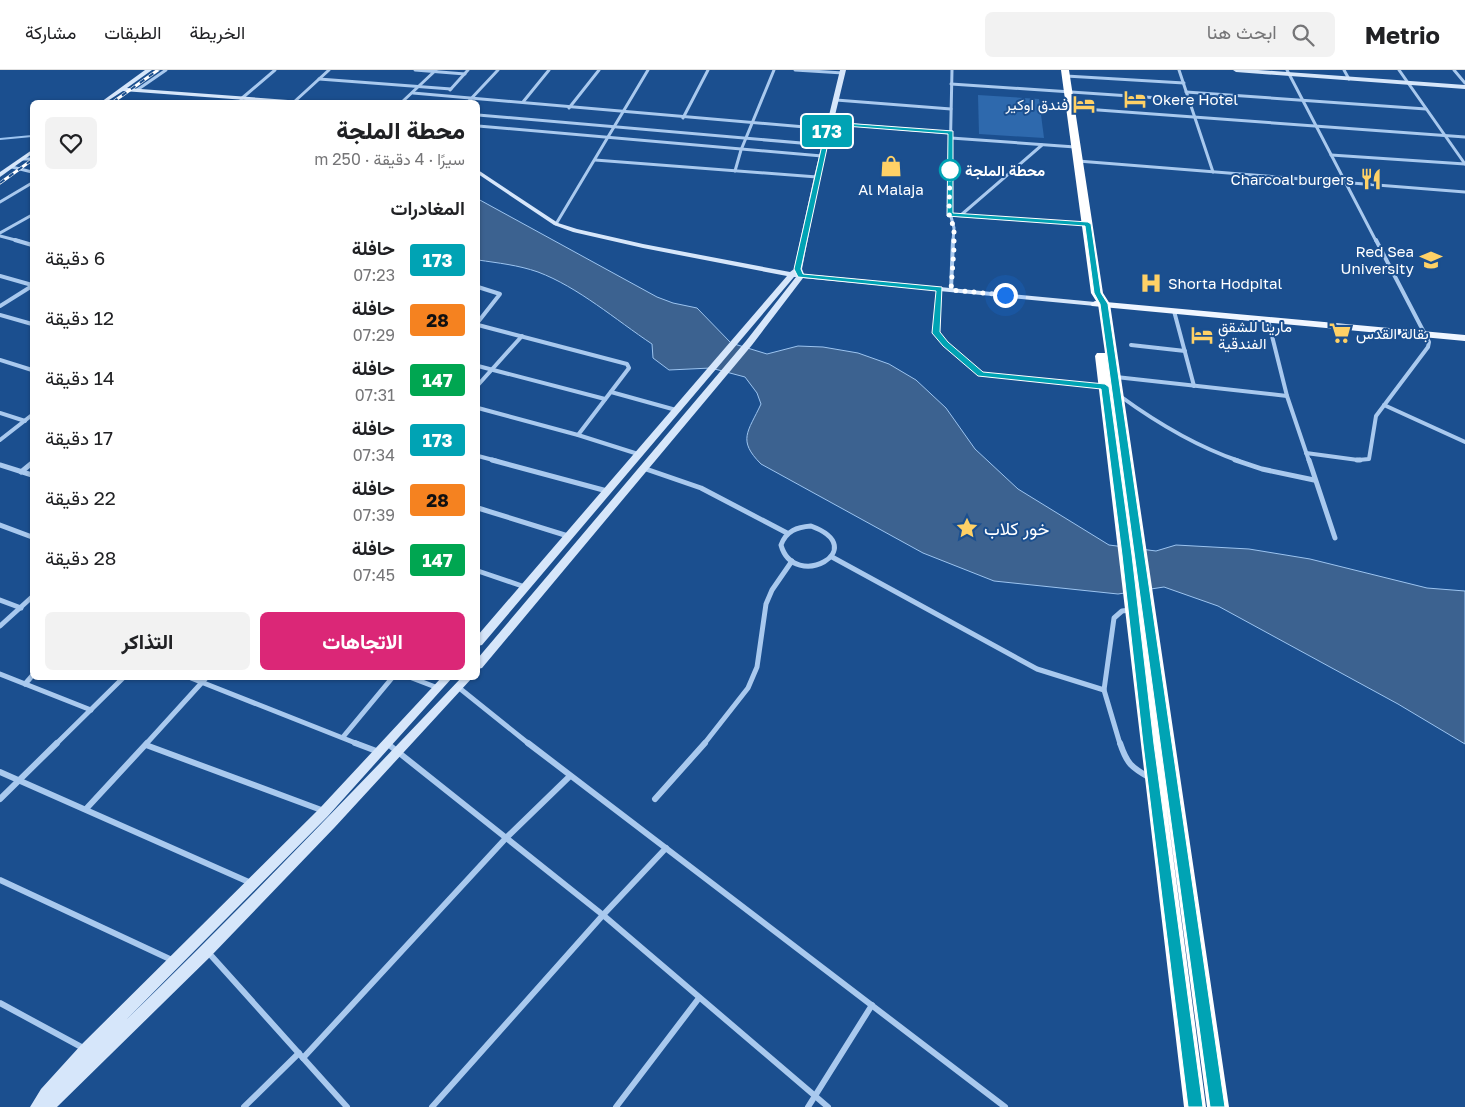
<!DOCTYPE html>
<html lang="ar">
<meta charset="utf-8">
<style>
:root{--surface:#fff;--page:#f2f2f2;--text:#202124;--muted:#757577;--line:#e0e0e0;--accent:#db2777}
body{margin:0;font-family:"Golos Text",Vazirmatn,sans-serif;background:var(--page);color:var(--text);direction:rtl;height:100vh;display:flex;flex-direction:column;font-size:19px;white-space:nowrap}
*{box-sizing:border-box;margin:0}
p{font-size:16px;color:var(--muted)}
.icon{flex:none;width:28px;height:28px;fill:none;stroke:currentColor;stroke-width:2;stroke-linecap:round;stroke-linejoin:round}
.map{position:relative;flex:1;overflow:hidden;direction:ltr}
.panel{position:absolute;left:30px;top:30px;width:450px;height:580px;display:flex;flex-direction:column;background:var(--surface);border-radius:8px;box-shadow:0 1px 4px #0004;direction:rtl}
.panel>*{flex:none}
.badge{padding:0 10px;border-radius:4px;font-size:18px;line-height:32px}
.you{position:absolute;width:25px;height:25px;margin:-12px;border:4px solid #fff;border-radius:50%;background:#1a73e8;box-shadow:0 0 0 8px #1a73e833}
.map>.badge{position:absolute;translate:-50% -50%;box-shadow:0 0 0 2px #fff}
h2{padding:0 15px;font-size:19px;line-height:45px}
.round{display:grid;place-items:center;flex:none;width:52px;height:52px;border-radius:8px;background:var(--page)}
.head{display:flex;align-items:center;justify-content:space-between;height:85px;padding:0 15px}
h1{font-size:24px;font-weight:800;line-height:38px}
.primary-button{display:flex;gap:10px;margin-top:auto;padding:10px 15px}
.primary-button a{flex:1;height:58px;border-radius:8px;background:var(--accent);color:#fff;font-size:20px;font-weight:800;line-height:58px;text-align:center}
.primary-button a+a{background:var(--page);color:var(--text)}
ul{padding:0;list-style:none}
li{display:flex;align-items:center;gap:15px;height:60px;padding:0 15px}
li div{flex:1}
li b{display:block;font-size:19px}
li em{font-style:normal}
li .badge{min-width:55px;font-weight:700;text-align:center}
header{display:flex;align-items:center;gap:30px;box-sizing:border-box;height:70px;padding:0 25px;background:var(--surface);border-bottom:1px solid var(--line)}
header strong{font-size:24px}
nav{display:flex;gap:28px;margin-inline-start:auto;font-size:18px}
.search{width:350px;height:45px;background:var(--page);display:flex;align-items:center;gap:12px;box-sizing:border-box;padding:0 18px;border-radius:8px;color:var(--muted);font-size:19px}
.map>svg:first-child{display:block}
</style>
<header>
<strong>Metrio</strong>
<div class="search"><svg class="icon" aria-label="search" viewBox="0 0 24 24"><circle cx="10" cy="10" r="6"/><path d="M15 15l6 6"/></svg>ابحث هنا</div>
<nav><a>الخريطة</a><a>الطبقات</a><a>مشاركة</a></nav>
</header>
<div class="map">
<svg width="1465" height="1037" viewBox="0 0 1465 1037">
<rect width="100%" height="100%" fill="#1b4f8f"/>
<polygon fill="#2e69ad" points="978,25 1039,29 1044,68 979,64"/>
<path fill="#3c6290" stroke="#9cc4f0" d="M478,129L657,227L673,233L697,238L731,273L767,284L798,276L823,277L858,283L889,294L916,310L946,338L975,379L1018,419L1109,475L1156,481L1176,475L1249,479L1310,489L1427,518L1465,521V674L1398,634L1218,536L1164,517L1118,524L994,511L923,483L761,394C737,370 748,362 761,334L757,323L745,307L711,298L669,300L653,288L652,274C616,250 578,217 538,202C518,195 498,193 478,190Z"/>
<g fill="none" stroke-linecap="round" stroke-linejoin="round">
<polyline stroke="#9cc4f0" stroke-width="2" points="0,69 32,66"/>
<g stroke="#a9c9ee" stroke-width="3">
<polyline points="415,0 465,4"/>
<polyline points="795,0 843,3"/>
<polyline points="952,0 949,139 954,158 953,171"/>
<polyline points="1179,0 1213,102"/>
<polyline points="1287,0 1376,171"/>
<polyline points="1344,0 1349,9"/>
<polyline points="1399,0 1465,94"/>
<polyline points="1454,0 1465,13"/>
<polyline points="1066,6 1184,13"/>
<polyline points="319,9 451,19"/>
<polyline points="951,14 1189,30"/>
<polyline points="137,20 166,0"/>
<polyline points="450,20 468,0"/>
<polyline points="1186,22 1426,39"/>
<polyline points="413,23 828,59"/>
<polyline points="241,29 275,0"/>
<polyline points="836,30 951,39"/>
<polyline points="294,32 329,0"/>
<polyline points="402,32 436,0"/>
<polyline points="468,32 498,0"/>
<polyline points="523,32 549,0"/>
<polyline points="569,38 599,0"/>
<polyline points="1071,38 1465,67"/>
<polyline points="478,45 824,75"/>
<polyline points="683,48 708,0"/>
<polyline points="830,53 951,63"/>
<polyline points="478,56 822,86"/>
<polyline points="951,68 1075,77"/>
<polyline points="1331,85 1465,94"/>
<polyline points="23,89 32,89"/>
<polyline points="595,90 817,107"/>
<polyline points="1078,91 1465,122"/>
<polyline points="12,97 32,102"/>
<polyline points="735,101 741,80 774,0"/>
<polyline points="0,132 32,113"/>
<polyline points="949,145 1088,154"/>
<polyline points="961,145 1042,75"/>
<polyline points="556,154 648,0"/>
<polyline points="0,163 32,145"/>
<polyline points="0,166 19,171"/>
</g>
<g stroke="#a9c9ee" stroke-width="4">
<polyline points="15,170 32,175"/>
<polyline points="0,206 32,215"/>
<polyline points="478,217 500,224 478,252"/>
<polyline points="940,219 936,263 945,274 980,304 1104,317"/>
<polyline points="951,220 953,170"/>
<polyline points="0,236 32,216"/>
<polyline points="1174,241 1194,316"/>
<polyline points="0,245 32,254"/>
<polyline points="1268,250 1287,326 1309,391"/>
<polyline points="478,255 627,294 629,298 578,365 638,384"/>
<polyline points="1131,275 1185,281"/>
<polyline points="0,290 32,300"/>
<polyline points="478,296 605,329"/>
<polyline points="1116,307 1287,326"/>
<polyline points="478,315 522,266"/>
<polyline points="611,322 676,340"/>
<path d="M1120,326C1157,353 1195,376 1239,391"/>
<polyline points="1384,335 1465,372"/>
<polyline points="478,338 578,365"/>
<polyline points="0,343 25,351"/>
<polyline points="0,370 32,345"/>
<polyline points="1306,383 1358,390 1369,389 1376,346 1428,277 1429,272 1376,170"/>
<polyline points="478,386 497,391"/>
</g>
<g stroke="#a9c9ee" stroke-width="5">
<polyline points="492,390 607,421"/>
<polyline points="1235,390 1262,399 1314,410"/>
<polyline points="1309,390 1335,468"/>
<polyline points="1357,390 1360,390"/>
<polyline points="0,395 32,405"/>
<polyline points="643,398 701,418 787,463"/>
<polyline points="21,402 32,393"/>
<polyline points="478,438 568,466"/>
<polyline points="0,455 32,467"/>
<path d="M811,456C873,479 794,522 781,475C786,461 797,457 811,456Z"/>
<polyline points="832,487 1037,599 1104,620"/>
<polyline points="478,501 525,517"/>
<polyline points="0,530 21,538"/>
<polyline points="0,556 32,527"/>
<polyline points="0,604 91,640"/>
<polyline points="191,608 358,674"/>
<polyline points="412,608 438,618"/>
<polyline points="25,614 32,606"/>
<polyline points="458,617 529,674"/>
<polyline points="343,667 392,608"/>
<polyline points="56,674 123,608"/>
<polyline points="146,674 206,608"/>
<polyline points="704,674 748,618 757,597 766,534 772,520 792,491"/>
<polyline points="1120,674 1104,620 1114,548 1122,541 1130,540"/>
</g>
<g stroke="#a9c9ee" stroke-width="6">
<polyline points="355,673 379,682"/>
<polyline points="528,673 1005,1037"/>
<path d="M1120,673C1127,694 1131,697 1150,708"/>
<polyline points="388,674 603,845 828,1037"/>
<polyline points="146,675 324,741"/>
<polyline points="0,702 251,813"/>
<polyline points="0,729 57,673"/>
<polyline points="655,729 705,673"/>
<polyline points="86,739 147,673"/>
<polyline points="0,810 174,891"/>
<polyline points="207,881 347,1037"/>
<polyline points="0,933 85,979"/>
<polyline points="303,988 506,768 570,706"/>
<polyline points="244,1037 299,983"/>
<polyline points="432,1037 603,845 666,778"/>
<polyline points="616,1037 699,928"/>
<polyline points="808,1037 872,935"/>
</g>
<g fill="#d6e6fa" fill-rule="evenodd">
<polygon points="145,0 152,0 127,18 288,30 291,32 273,32 123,21 106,32 101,32"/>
<polygon points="840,0 846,0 820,107 802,199 804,204 1095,232 1099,234 1095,236 803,208 752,275 482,598 478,599 478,588 746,271 796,207 794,207 482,575 478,576 478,565 787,206 643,178 573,162 554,155 478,104 478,100 558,153 577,159 643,174 790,202 794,199 814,107"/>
<polygon points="1233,0 1258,0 1465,15 1465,19 1236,2"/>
<polygon points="32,80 32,84 0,107 0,102"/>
<path d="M441,608H452L328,746L126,950C240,839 351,724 461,608H472L335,757L211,886L57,1037H30L41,1019L81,975L320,738Z"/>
</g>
<polygon fill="#f0f6ff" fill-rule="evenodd" points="1095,231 1465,265 1465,271 1092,236 1090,234"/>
<polygon fill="#fff" fill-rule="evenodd" points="1061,0 1069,0 1103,223 1110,234 1229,1037 1207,1037 1166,732 1206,1037 1184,1037 1095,286 1097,283 1105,283 1098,234 1091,223"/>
<g stroke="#fff" stroke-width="3">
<g id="rail">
<polyline points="113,32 158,0"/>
<polyline points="0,113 32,90"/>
</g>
</g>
<use href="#rail" stroke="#1b4f8f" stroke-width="2" stroke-dasharray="5.5" stroke-linecap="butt"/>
</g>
<polygon fill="#00a3b4" stroke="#fff" points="830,52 953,61 953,143 1088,152 1091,154 1101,223 1108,234 1225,1037 1210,1037 1100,234 1094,223 1085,156 947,146 948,64 832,55 801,199 803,204 942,217 940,262 948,272 983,302 1105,314 1109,317 1132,485 1154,674 1203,1037 1188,1037 1143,674 1122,485 1101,319 978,306 943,276 932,263 936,221 798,207 794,199 827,53"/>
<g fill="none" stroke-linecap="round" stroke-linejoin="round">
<polyline stroke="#fff" stroke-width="5" stroke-dasharray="0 9" points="950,100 949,144 954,158 954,178 951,220 1005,225"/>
</g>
<defs>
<g id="hotel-bare" transform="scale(1.725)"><path d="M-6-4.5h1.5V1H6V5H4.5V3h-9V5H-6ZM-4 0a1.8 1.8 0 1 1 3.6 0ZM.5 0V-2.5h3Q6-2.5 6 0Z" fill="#ffd166" stroke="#1b4f8f" stroke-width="2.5" paint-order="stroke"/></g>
<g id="shop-bare" transform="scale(1.725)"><path d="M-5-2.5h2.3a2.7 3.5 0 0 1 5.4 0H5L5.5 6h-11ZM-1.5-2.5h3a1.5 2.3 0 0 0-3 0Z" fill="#ffd166" stroke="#1b4f8f" stroke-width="2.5" paint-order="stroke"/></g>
<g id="restaurant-bare" transform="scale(1.725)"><path d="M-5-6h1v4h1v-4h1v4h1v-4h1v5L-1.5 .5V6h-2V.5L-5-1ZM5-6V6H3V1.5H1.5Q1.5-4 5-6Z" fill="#ffd166" stroke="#1b4f8f" stroke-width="2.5" paint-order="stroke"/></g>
<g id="university-bare" transform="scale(1.725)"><path d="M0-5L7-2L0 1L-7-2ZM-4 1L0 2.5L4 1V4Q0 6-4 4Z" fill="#ffd166" stroke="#1b4f8f" stroke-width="2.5" paint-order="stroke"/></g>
<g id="hospital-bare" transform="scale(1.725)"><path d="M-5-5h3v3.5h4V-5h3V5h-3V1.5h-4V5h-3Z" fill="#ffd166" stroke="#1b4f8f" stroke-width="2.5" paint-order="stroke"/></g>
<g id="supermarket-bare" transform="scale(1.725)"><path d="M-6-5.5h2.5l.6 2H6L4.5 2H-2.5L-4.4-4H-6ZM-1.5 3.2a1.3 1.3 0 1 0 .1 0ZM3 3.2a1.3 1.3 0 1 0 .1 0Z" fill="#ffd166" stroke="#1b4f8f" stroke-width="2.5" paint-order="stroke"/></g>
<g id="sight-bare" transform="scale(1.725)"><path d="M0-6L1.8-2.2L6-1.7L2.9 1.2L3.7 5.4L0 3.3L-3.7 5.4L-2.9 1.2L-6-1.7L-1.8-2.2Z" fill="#ffd166" stroke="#1b4f8f" stroke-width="2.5" paint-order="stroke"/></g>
</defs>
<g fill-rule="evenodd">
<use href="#hotel-bare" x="1135" y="29"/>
<use href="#hotel-bare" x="1084" y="34"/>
<use href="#shop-bare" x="891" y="96"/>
<use href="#restaurant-bare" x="1371" y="109"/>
<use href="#university-bare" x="1431" y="190"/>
<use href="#hospital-bare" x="1151" y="213"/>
<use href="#supermarket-bare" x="1340" y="263"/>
<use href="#hotel-bare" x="1202" y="265"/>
<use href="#sight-bare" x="967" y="458"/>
</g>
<circle fill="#fff" stroke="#00a3b4" stroke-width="2.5" cx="950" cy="100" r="10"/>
<g text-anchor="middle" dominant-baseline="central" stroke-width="4" stroke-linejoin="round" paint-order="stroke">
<g font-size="15" fill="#fff" stroke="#1b4f8f" text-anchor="start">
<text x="1152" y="29">Okere Hotel</text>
<text x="1068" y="34" text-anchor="end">فندق اوكير</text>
<text x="1354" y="109" text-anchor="end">Charcoal burgers</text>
<text x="891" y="119" text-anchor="middle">Al Malaja</text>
<text x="1414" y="181" text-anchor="end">Red Sea<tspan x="1414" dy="17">University</tspan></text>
<text x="1168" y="213">Shorta Hodpital</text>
<text x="1218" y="256">مارينا للشقق<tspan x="1218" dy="17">الفندقية</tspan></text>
<text x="1356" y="263">بقالة القدس</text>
</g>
<g font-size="15" font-weight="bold" fill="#fff" stroke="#1b4f8f" text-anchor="start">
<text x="965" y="100">محطة الملجة</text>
</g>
<g font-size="18" fill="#fff" stroke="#1b4f8f" text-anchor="start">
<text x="984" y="458">خور كلاب</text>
</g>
</g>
</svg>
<div class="you" style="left:1005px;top:225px"></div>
<b class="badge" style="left:827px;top:61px;background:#00a3b4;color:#fff">173</b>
<section class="panel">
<div class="head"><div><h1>محطة الملجة</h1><p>سيرًا · 4 دقيقة · 250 m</p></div><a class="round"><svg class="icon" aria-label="heart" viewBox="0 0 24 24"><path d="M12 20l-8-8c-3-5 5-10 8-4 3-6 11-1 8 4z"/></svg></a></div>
<h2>المغادرات</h2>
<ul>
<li><span class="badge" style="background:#00a3b4;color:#fff">173</span><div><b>حافلة</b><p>07:23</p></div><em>6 دقيقة</em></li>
<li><span class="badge" style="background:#f58220;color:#111">28</span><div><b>حافلة</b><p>07:29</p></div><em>12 دقيقة</em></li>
<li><span class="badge" style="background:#00a651;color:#fff">147</span><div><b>حافلة</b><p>07:31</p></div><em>14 دقيقة</em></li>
<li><span class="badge" style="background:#00a3b4;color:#fff">173</span><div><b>حافلة</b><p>07:34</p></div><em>17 دقيقة</em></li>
<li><span class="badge" style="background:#f58220;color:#111">28</span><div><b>حافلة</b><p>07:39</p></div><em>22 دقيقة</em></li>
<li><span class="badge" style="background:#00a651;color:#fff">147</span><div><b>حافلة</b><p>07:45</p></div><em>28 دقيقة</em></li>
</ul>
<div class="primary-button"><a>الاتجاهات</a><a>التذاكر</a></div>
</section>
</div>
